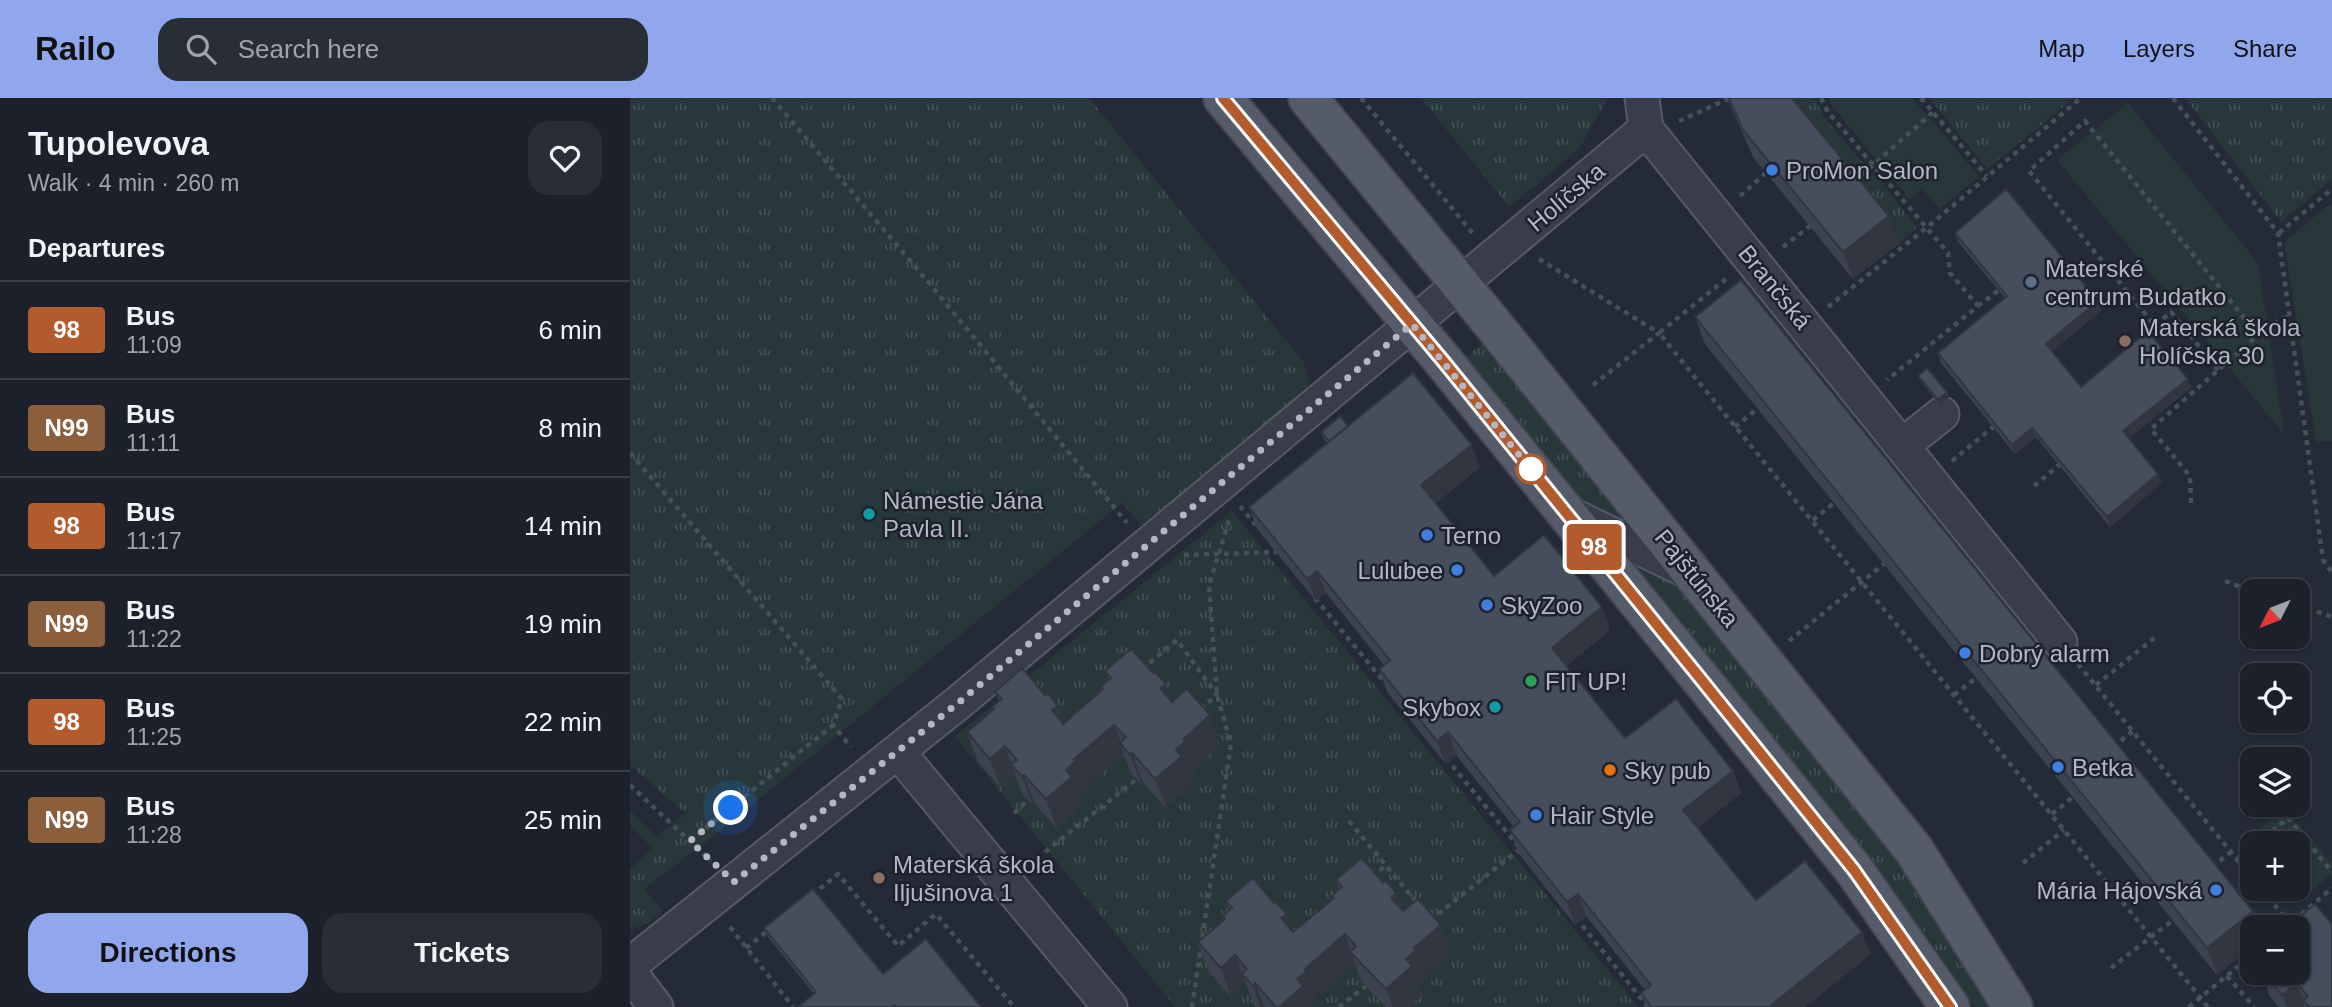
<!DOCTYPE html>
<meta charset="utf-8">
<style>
:root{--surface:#1b202a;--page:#282d36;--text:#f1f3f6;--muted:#a0a3a8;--line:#393e47;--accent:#90a7ed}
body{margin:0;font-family:Arial,sans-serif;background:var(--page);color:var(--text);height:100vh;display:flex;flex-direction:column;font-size:26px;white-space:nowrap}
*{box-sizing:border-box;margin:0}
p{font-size:23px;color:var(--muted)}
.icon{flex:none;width:38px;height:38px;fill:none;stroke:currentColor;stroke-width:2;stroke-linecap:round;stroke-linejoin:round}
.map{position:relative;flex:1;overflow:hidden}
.panel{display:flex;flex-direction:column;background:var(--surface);width:630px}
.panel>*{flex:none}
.badge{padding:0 14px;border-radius:5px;font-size:24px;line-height:46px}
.needle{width:46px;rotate:228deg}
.controls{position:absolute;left:1610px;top:481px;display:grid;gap:14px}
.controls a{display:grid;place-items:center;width:70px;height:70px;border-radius:14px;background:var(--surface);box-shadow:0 2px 5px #0004,0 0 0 2px var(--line);font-size:35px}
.you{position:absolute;width:35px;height:35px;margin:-18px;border:5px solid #fff;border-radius:50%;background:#1a73e8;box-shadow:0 0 0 10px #1a73e833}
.map>.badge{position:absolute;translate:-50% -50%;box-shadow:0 0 0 4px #fff}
h2{padding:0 28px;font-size:26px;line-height:63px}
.round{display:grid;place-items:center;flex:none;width:74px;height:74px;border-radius:21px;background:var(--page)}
.head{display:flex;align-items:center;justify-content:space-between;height:119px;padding:0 28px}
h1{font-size:33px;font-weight:600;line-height:52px}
.action{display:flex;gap:14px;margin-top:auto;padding:14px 28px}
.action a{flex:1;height:80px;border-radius:21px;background:var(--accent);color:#111;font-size:28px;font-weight:600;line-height:80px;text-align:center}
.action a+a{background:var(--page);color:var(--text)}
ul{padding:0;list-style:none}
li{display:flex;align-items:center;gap:21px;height:98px;padding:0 28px;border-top:2px solid var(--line)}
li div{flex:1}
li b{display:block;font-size:26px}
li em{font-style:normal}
li .badge{min-width:77px;font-weight:700;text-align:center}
header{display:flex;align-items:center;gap:42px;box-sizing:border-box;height:98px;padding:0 35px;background:var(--accent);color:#111}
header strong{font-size:33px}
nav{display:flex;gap:38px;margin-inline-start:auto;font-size:24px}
.search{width:490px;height:63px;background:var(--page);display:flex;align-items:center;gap:18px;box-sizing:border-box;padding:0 24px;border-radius:21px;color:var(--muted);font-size:26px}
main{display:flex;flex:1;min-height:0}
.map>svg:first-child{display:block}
</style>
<header>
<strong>Railo</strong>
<div class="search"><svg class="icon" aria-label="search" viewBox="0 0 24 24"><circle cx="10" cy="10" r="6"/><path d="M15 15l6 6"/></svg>Search here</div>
<nav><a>Map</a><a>Layers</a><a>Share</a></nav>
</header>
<main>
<section class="panel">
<div class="head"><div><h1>Tupolevova</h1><p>Walk · 4 min · 260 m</p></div><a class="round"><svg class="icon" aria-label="heart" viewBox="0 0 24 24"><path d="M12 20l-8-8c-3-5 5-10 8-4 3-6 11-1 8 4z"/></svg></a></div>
<h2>Departures</h2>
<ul>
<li><span class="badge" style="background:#b25c2e;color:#fff">98</span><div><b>Bus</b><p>11:09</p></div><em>6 min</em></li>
<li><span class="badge" style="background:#8b5e3c;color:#fff">N99</span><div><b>Bus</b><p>11:11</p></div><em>8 min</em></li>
<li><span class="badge" style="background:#b25c2e;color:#fff">98</span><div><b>Bus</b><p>11:17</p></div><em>14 min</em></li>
<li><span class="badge" style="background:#8b5e3c;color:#fff">N99</span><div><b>Bus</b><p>11:22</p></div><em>19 min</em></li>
<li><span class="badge" style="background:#b25c2e;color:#fff">98</span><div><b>Bus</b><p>11:25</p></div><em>22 min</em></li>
<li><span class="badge" style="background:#8b5e3c;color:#fff">N99</span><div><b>Bus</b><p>11:28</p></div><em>25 min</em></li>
</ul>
<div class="action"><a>Directions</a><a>Tickets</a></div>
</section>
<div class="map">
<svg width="1702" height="909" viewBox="0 0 1702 909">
<defs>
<pattern id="grass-tufts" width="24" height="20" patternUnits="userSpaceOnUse" patternTransform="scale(1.75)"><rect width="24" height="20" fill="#27373a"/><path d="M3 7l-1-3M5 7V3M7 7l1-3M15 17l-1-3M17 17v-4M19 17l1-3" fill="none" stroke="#445255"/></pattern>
</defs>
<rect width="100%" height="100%" fill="#242a38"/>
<g fill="url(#grass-tufts)">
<polygon points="0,0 459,0 673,263 679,284 667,305 511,427 492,405 85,737 14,791 33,813 19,825 2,831 0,831 0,771 23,750 0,727 0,713 27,739 55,715 0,667"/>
<polygon points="791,0 977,0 977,2 949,51 879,109"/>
<polygon points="1159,0 1185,0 1194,19 1233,65 1232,71 1218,83"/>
<polygon points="1299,0 1444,0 1357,71"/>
<polygon points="1555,0 1702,0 1702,81 1651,124"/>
<polygon points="1240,77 1246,78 1287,129 1269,146 1223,90"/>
<polygon points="853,245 1202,675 1313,825 1366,909 1345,909 1294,834 1167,667 836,259"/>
<polygon points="602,413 1008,909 545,909 325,638"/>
</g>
<g fill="#27373a">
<polygon points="1198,0 1282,0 1349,78 1310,111 1292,91 1280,102 1202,8"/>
<polygon points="1498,5 1628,165 1654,336 1427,62"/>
<polygon points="1702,104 1702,343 1686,344 1654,144"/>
<polygon points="1654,710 1702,765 1702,776 1670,801 1661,791 1668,791 1668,746 1622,746 1622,772 1606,751"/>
</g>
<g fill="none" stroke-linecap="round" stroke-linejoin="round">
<g stroke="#565a67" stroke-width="37">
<g id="minor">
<polyline points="1012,0 1016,31"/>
<polyline points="1016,31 1430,544"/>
<polyline points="1273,347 1312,316"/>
<polyline points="937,415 1062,475"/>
<polyline points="268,654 480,909"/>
<polyline points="0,867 328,605 1016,31"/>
<polyline points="0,875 26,909"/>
</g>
</g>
<g stroke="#414652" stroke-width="42">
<g id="major">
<polyline points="593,0 814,264 1074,585 1224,772 1320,909"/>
<polyline points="678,0 862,225 1284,752 1383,909"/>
</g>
</g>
<g stroke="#445257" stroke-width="4.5" stroke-dasharray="5 5" stroke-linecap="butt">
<polyline points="142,0 299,185 497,425"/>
<polyline points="731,0 844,137"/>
<polyline points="1191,0 1198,14 1318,155 1320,175 1348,208 1257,282"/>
<polyline points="1291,0 1357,78"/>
<polyline points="1543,0 1648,135 1693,462 1702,474"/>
<polyline points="1049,23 1098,1"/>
<polyline points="1224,84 1303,14"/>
<polyline points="1110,98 1136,75"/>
<polyline points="1649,135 1702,91"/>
<polyline points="1153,149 1180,128"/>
<polyline points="909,161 1029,235 963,287"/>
<polyline points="1096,181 1029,235 1578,909"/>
<polyline points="1348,208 1369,192"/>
<polyline points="1198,209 1295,131 1451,0"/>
<polyline points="1588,272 1541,214 1525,228 1399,73 1455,23 1628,237"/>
<polyline points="1105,329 1127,311"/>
<polyline points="0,355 212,601 203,627 221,649"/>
<polyline points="1322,363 1363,329"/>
<polyline points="1404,388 1429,367"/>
<polyline points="1561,405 1560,378 1521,331 1628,237 1649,222 1660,218"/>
<polyline points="610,408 629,431"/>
<polyline points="1183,422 1204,405"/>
<polyline points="554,457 648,454"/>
<polyline points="1595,483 1626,494"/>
<polyline points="685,500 755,585"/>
<polyline points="1668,507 1702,519"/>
<polyline points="1159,543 1254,466"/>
<polyline points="1448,566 1622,780"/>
<polyline points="512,571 547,542 587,597 568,613"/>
<polyline points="1466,587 1528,537"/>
<polyline points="1324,597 1346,580"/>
<polyline points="1483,649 1503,633"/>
<polyline points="816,660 888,748"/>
<polyline points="0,687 81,763"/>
<polyline points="384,715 398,702"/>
<polyline points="1422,716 1443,699"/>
<polyline points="719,723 787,805"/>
<polyline points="60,743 203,627"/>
<polyline points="1627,746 1658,720 1702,774"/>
<polyline points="415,754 507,681"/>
<polyline points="1607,761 1622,749"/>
<polyline points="1393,765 1434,732"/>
<polyline points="1582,769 1601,754"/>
<polyline points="742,779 755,768"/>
<polyline points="1632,791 1660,826 1655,830"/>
<polyline points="182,797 208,776 268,848 306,816 384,909"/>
<polyline points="946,820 1018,909"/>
<polyline points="800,822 890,751"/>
<polyline points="100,829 163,909"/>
<polyline points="1663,830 1660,826 1702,790"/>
<polyline points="116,850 140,831"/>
<polyline points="1481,870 1543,822"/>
<polyline points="1597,878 1624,909"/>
<polyline points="562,909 601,646 587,597 579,487 599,423"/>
<polyline points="709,909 736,888"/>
<polyline points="1559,909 1622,857"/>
</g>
<use href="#minor" stroke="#383d49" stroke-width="33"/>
<use href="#major" stroke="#565b69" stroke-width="38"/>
</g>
<g fill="#3c4250">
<polygon points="1097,0 1162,0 1259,118 1269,146 1223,181 1123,59"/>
<polygon points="1325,135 1472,212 1422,253 1451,289 1561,290 1499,340 1528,376 1532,385 1480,429 1406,339 1385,356 1311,265 1308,255 1375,200 1328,144"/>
<polygon points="1065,219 1623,813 1629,830 1622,830 1587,877 1075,246"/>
<polygon points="1288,278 1319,299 1310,307 1290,282"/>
<polygon points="718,328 850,369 806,405 864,478 972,509 980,532 936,568 995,640 1103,673 1111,695 1067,730 1126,802 1241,856 1175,909 1016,909 1011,895 1015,892 956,818 945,827 888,755 880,732 884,729 826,657 816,666 757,594 749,571 754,567 696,495 686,503 627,431 619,409 697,345 693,339 691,334"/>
<polygon points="475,573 523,575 536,586 542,604 591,647 565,670 566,672 559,679 562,688 536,710 513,685 511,686 500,674 494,657 455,690 456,693 449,699 452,709 427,731 405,706 403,708 392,695 385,677 371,690 348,664 337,634 363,612 362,609 369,603 365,594 415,597 428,608 434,625 472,591 471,589 479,582"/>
<polygon points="706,782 753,785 766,795 772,812 811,827 821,856 796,878 797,881 790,888 793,897 779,909 756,909 731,883 725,866 686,899 687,902 680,909 626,909 623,905 616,886 601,899 578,873 568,844 594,821 593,818 599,812 596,803 644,805 657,816 664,833 703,801 702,798 709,792"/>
<polygon points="134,830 253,876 351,909 168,909 184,896 138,839"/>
<polygon points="1632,875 1668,875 1702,909 1649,909 1640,899"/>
</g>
<g fill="#313641">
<polygon points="1259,118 1269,146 1223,181 1213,154"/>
<polygon points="1468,203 1472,212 1419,255 1416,246"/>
<polygon points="1558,281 1561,290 1496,342 1493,333"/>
<polygon points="1317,294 1319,299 1310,307 1308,302"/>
<polygon points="1402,330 1406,339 1385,356 1382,347"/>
<polygon points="842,347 850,369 800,410 791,387"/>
<polygon points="1528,376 1532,385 1480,429 1477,419"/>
<polygon points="687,473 696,495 686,503 677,481"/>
<polygon points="972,509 980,532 930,572 922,550"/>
<polygon points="536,586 546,615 530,590"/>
<polygon points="428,608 438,637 422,612"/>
<polygon points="580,617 591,647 565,670 566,672 559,679 562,688 536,710 525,681 554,641"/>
<polygon points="484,627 492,647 490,645 494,657 455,690 456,693 449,699 452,709 427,731 416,701 444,661"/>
<polygon points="818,634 826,657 816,666 807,643"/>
<polygon points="375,648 385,677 371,690 360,661"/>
<polygon points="502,655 513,685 511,686 500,657"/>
<polygon points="1103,673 1111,695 1061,735 1053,712"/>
<polygon points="394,677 405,706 403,708 392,679"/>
<polygon points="766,795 777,825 761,800"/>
<polygon points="948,796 956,818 945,827 937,804"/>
<polygon points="1623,813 1629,830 1622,830 1622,849 1587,877 1577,850"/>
<polygon points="657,816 668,845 651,820"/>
<polygon points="811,827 821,856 796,878 797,881 790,888 793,897 779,909 763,909 756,891 784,850"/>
<polygon points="1232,834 1241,856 1175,909 1139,909"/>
<polygon points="715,836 725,866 686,899 687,902 680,909 649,909 667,881 675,871"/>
<polygon points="605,857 616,886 601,899 591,870"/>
<polygon points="625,885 634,909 630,909 623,888"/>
<polygon points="1667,885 1675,909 1657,909 1652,897"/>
</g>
<g fill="#464d5d" stroke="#313641" stroke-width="2">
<polygon points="1099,0 1162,0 1259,118 1213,154 1113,32"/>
<polygon points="1376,91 1468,203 1416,246 1451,289 1518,233 1558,281 1493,333 1528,376 1477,419 1402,330 1382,347 1308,255 1377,198 1325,135"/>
<polygon points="1111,182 1623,813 1577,850 1065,219"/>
<polygon points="1297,270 1317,294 1308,302 1288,278"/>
<polygon points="783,275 842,347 791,387 864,478 914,437 972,509 922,550 995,640 1046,601 1103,673 1053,712 1126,802 1175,763 1232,834 1139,909 1022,909 1011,895 1021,887 948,796 937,804 880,732 890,724 818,634 807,643 749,571 760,562 687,473 677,481 619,409"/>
<polygon points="710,318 718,328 699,343 691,334"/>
<polygon points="501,551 523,575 525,574 536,586 530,590 542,604 557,591 580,617 554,641 555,643 546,652 552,658 525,681 502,655 500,657 490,645 496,639 484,627 444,661 446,663 436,672 442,679 416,701 394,677 392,679 381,666 387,662 375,648 360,661 337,634 364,611 362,609 372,601 365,594 392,570 415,597 417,595 428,608 422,612 433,626 473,591 471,589 481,580 475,573"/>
<polygon points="732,760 753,785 756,783 766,795 761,800 773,813 788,801 811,827 784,850 786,852 776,861 782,868 756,891 720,854 726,848 715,836 675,871 677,873 667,881 673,888 649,909 646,909 625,885 623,888 612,876 617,871 605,857 591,870 568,844 595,821 593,818 602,810 596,803 623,780 644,805 646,804 657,816 651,820 663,834 704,800 702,798 712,789 706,782"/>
<polygon points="183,791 253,876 296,841 351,909 267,909 265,907 262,909 168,909 186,894 134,830"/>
<polygon points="1685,806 1702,826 1702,909 1680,909 1673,902 1678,898 1667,885 1652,897 1634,875 1668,875 1668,830 1659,830 1658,828"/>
</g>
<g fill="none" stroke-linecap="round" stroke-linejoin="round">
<g stroke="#fff" stroke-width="16">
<polyline id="line" points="593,0 814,264 1074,585 1224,772 1320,909"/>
</g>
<use href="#line" stroke="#b25c2e" stroke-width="10"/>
<polyline stroke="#b3b7c5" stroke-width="7" stroke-dasharray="0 12.6" points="101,710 60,743 104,784 328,605 782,226 908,380 901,371"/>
</g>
<g fill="#3f7fe0" stroke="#1d222d" stroke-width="2.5">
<circle cx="1142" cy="72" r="7"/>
<circle cx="797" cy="437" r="7"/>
<circle cx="827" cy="472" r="7"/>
<circle cx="857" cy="507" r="7"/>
<circle cx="1335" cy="555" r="7"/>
<circle cx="1428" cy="669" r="7"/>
<circle cx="906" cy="717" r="7"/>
<circle cx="1586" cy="792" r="7"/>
</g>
<circle fill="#5c6f8a" stroke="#1d222d" stroke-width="2.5" cx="1401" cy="184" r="7"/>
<g fill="#8d6e63" stroke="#1d222d" stroke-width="2.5">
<circle cx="1495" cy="243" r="7"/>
<circle cx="249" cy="780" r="7"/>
</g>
<circle fill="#fff" stroke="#b25c2e" stroke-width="3.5" cx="901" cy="371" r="14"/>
<g fill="#0f9aa8" stroke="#1d222d" stroke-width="2.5">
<circle cx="239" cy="416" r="7"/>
<circle cx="865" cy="609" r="7"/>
</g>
<circle fill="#2e9e5b" stroke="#1d222d" stroke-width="2.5" cx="901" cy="583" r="7"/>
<circle fill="#e8710a" stroke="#1d222d" stroke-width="2.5" cx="980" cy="672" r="7"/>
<g text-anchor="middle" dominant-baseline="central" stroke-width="5" stroke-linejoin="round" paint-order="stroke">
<g font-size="24" fill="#b3b7c5" stroke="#1d222d" text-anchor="start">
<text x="1156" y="72">ProMon Salon</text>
<text x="1415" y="170">Materské<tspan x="1415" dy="28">centrum Budatko</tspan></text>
<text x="1509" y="229">Materská škola<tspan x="1509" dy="28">Holíčska 30</tspan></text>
<text x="253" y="402">Námestie Jána<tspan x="253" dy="28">Pavla II.</tspan></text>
<text x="811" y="437">Terno</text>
<text x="813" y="472" text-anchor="end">Lulubee</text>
<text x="871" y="507">SkyZoo</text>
<text x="1349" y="555">Dobrý alarm</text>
<text x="915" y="583">FIT UP!</text>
<text x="851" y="609" text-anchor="end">Skybox</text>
<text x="1442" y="669">Betka</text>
<text x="994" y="672">Sky pub</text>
<text x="920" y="717">Hair Style</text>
<text x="263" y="766">Materská škola<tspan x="263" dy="28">Iljušinova 1</tspan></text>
<text x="1572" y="792" text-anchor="end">Mária Hájovská</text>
</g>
<g font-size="24" fill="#b3b7c5" stroke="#1d222d">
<text transform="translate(936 99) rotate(-40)">Holíčska</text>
<text transform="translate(1145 189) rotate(51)">Brančská</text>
<text transform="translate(1067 480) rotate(51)">Pajštúnska</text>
</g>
</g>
</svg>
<div class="controls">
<a><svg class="needle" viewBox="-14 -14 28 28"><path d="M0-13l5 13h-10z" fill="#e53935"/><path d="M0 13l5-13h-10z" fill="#a0a3a8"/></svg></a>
<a><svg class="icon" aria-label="locate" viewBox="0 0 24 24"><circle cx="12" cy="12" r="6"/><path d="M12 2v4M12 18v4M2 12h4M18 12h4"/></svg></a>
<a><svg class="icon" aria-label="layers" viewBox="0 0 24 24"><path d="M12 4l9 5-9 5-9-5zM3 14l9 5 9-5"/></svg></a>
<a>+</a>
<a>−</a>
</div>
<div class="you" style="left:101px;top:710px"></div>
<b class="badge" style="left:964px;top:449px;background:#b25c2e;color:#fff">98</b>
</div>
</main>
